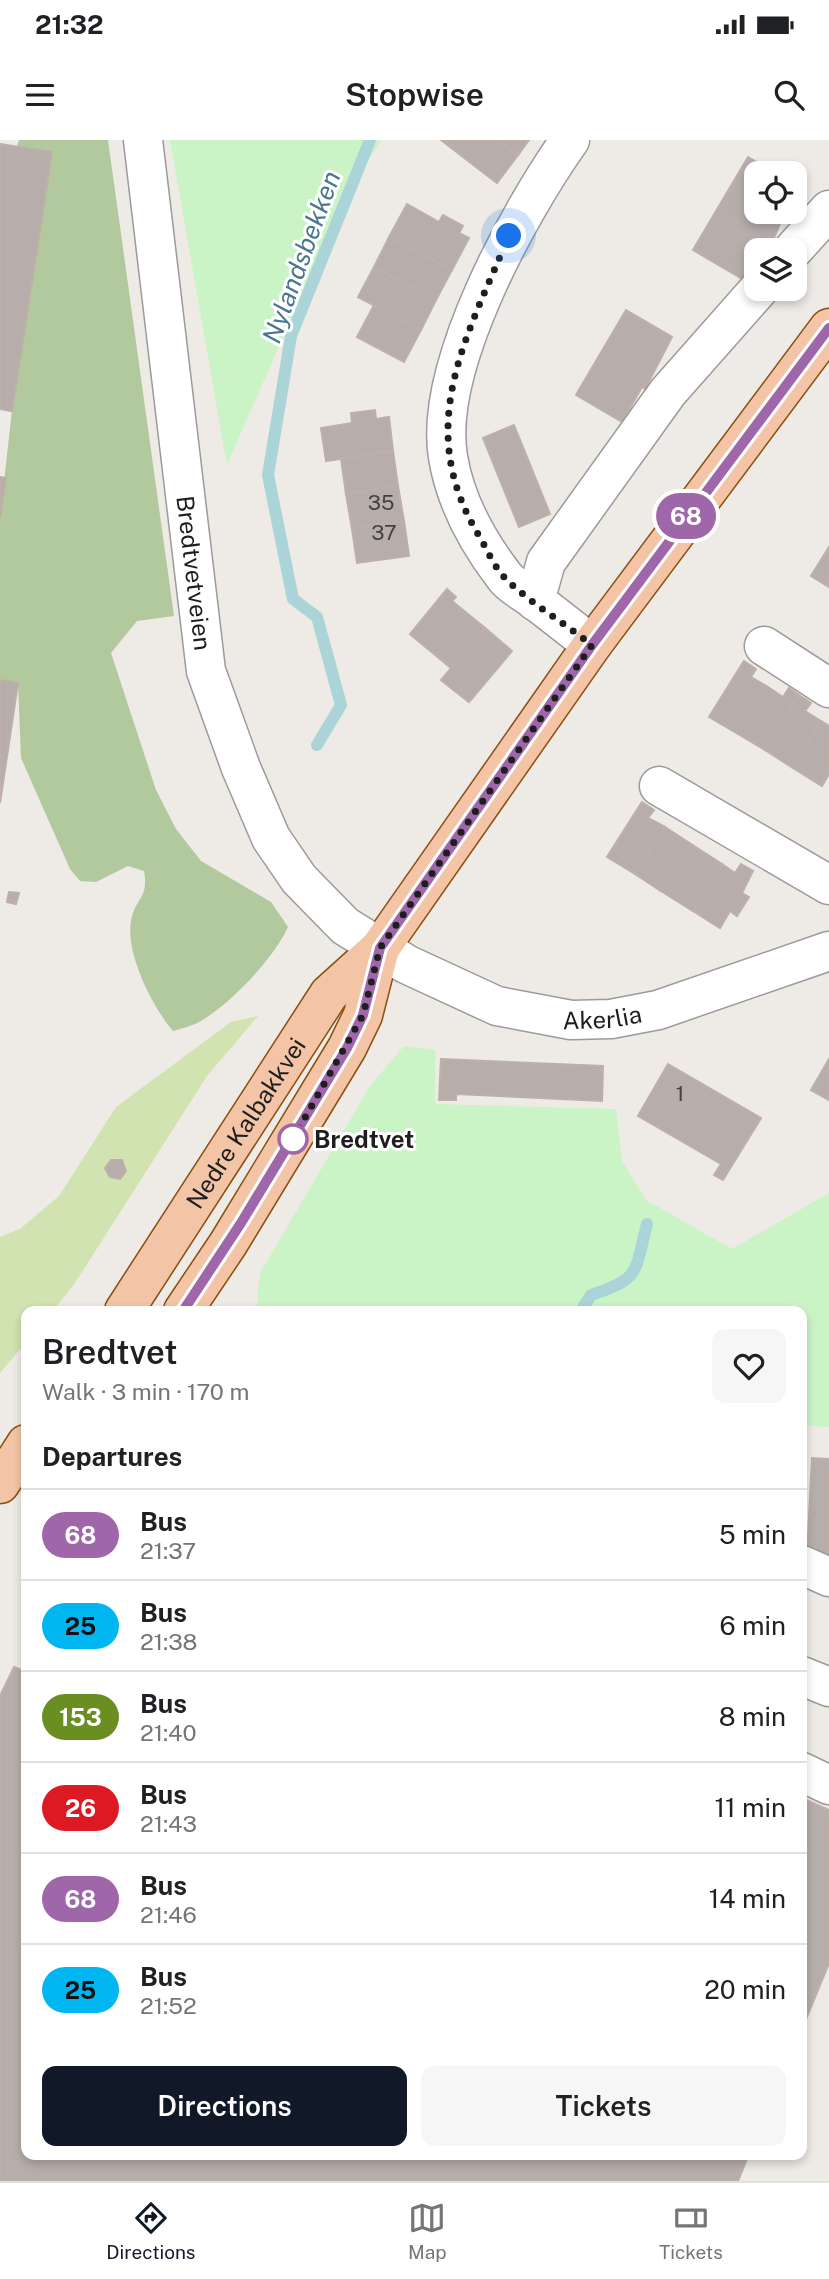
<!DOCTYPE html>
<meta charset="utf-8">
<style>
:root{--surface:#fff;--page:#f6f6f6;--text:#202124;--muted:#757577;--line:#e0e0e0;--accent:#111827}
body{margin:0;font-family:"Public Sans",sans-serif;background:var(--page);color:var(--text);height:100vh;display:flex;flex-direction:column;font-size:26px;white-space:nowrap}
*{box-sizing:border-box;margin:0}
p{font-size:23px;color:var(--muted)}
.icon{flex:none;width:38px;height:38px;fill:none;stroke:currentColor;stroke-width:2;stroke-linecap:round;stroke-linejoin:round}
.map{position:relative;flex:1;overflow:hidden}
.details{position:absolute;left:21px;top:1166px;width:786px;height:854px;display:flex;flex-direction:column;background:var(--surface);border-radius:14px;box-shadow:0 4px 10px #0003}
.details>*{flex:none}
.badge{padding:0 14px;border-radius:23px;font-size:24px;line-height:46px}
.buttons{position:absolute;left:744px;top:21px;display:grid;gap:14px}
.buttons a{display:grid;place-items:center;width:63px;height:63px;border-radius:14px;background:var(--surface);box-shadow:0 4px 10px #0003;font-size:35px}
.you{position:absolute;width:35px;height:35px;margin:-18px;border:5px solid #fff;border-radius:50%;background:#1a73e8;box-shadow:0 0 0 10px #1a73e833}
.map>.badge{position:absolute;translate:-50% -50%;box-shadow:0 0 0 4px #fff}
h2{padding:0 21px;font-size:26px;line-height:63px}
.round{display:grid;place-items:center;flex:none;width:74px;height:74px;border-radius:14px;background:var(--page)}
.headline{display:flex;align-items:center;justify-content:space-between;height:119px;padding:0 21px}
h1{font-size:33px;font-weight:600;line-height:52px}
.cta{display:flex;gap:14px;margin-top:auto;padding:14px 21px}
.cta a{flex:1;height:80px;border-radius:14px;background:var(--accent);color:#fff;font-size:28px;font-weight:600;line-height:80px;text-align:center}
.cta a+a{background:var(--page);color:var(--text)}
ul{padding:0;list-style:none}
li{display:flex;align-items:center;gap:21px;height:91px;padding:0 21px;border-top:2px solid var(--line)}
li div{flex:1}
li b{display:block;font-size:26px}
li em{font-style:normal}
li .badge{min-width:77px;font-weight:700;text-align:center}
.status{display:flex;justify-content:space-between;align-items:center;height:49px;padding:0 35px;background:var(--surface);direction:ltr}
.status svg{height:19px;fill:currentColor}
header{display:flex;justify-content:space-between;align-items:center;height:91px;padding:0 21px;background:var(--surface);font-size:32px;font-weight:600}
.dock{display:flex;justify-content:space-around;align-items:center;height:98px;border-top:2px solid var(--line);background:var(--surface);font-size:19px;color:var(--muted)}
.dock a{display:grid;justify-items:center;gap:4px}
.dock .active{color:var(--accent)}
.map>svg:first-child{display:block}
</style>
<div class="status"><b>21:32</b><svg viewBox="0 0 49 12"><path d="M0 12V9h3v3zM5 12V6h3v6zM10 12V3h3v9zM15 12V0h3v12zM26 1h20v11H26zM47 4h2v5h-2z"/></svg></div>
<header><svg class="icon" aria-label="menu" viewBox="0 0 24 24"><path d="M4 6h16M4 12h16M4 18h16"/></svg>Stopwise<svg class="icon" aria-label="search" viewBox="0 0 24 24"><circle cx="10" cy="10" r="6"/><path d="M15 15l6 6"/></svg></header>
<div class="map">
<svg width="829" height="2041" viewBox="0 0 829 2041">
<rect width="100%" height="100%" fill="#eeeae5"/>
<polygon fill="#d1e3b0" points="258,876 207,936 73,1146 53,1171 26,1171 26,1202 0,1233 0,1097 20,1089 59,1056 116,967 231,882"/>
<path fill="#b2c99e" d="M19,0H108L174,476L137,481L111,513L156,650L176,689L201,721L271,762L288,787C274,818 230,865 199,882C192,886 182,888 173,891C153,868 125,813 131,781C135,758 149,759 144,731L128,726L96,742L80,741L70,729L21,618L18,544L0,540V378L12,270L52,13L17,6Z"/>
<g fill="#caf4c6">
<polygon points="170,0 381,0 344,57 227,325"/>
<polygon points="404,906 435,910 435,964 616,969 622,1021 646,1060 732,1109 829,1053 829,1287 802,1285 802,1171 256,1171 260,1133 370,946"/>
</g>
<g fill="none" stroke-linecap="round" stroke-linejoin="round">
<g stroke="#aad4d7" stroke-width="12">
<polyline points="317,605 341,565 317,477 293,459 268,335 291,196 370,0"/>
<path d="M581,1171L591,1155C642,1138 634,1133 647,1084"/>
</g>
</g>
<g fill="#b7aeab" stroke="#beafa9" stroke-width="2">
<polygon points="441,0 497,0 518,15 497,43"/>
<polygon points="497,0 529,0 518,15"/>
<polygon points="0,4 52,12 12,271 0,269"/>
<polygon points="748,17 776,33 756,33 756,72 785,72 771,105 767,102 762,110 756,110 756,121 744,140 693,110"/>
<polygon points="407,64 439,82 443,75 463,86 459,93 469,98 452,130 389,97"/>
<polygon points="389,97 452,130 436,160 374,127"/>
<polygon points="374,127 436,160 421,190 358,157"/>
<polygon points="374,165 421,190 404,222 357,197"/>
<polygon points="626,170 672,197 645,249 642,247 622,282 576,255"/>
<polygon points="375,270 376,279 389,277 393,311 326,321 321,288 352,283 351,273"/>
<polygon points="514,285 550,374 519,387 483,298"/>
<polygon points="393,311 398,346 346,354 341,319"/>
<polygon points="0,337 6,338 0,378"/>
<polygon points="398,346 404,381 352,389 346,354"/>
<polygon points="404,381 409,416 357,423 352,389"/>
<polygon points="829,407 829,447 811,436"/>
<polygon points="447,449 456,457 452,461 485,488 451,528 410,494"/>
<polygon points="485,488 512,511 469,562 441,540"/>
<polygon points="744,521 756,529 751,537 768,547 738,594 709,577"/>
<polygon points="0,540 18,543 0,663"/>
<polygon points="768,547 783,557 789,548 799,555 765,610 738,594"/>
<polygon points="799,555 811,563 805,571 821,581 793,628 765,610"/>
<polygon points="821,581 829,586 829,634 822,646 793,628"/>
<polygon points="642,662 654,670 648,678 665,687 635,734 607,717"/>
<polygon points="665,687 691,704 661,751 635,734"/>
<polygon points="691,704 722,724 693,771 661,751"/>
<polygon points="722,724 735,733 741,724 753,731 742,753 749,757 737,776 730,771 720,788 693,771"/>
<polygon points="9,752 19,753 16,764 7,762"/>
<polygon points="441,919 603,926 602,961 456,954 456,960 439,960"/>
<polygon points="829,919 829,960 811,950"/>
<polygon points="668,924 761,978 723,1040 714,1035 721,1024 638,976"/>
<polygon points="111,1020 122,1020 126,1031 120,1039 110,1037 105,1028"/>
<polygon points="812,1318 829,1319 829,1425 807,1416"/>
<polygon points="14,1527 26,1532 26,2014 749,2014 738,2041 0,2041 0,1556"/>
<polygon points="802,1658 829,1670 829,1823 802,1889"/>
</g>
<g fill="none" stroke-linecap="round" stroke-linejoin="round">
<g stroke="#9b9b9b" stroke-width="41">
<g id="minor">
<path id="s1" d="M143,0L206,531L241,628L271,698L299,739L345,786L406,824L497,866L571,880L611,879L658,870L829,811"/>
<path d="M570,0C519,72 433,227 448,317C455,360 478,402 504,436C511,446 524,452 533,459C553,474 572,489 592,505"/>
<polyline points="793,110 829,70"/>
<polyline points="535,461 546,422 668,252 759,149"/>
<polyline points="764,506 829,548"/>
<polyline points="659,646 829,745"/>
<polyline points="802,1425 829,1437"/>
<polyline points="802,1536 829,1547"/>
<polyline points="802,1632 829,1645"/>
</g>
</g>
<g stroke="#8a4e0f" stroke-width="41">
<g id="major">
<path id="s2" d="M124,1171L329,854L380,808L592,505L829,188"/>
<polyline points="183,1171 228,1104 347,908 363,875 380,808"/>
<polyline points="0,1344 26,1304"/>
</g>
</g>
<use href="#minor" stroke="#fff" stroke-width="38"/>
<use href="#major" stroke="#f3c5a6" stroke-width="38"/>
</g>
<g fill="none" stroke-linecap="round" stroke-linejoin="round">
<g stroke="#fff" stroke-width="16">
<polyline id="line" points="183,1171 241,1083 347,908 363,875 380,808 592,505 829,188"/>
</g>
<use href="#line" stroke="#a066aa" stroke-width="10"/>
<path stroke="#1e1e1e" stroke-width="7" stroke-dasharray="0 12.6" d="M293,999L363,875L380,808L592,505C564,483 532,464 507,440C496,430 488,412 481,399C413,290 464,202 509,96"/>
</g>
<circle fill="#fff" stroke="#a066aa" stroke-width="3.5" cx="293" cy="999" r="14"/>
<g text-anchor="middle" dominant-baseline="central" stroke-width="6" stroke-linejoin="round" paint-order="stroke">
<g font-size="21" fill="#444241">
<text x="381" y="362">35</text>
<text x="384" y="392">37</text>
<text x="680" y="953">1</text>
</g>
<g font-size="24" fill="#1e1e1e" stroke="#fff">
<text stroke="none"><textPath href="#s1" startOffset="436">Bredtvetveien</textPath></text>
<text stroke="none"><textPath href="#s1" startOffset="1108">Akerlia</textPath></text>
<text stroke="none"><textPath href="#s2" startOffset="224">Nedre Kalbakkvei</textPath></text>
</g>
<g font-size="24" font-weight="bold" fill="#1e1e1e" stroke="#fff" text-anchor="start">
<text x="314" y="999">Bredtvet</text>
</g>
<g font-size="26" font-style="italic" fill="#4a778e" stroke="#fff">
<text transform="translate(301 117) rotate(-70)">Nylandsbekken</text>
</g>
</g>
</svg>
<div class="buttons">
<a><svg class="icon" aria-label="locate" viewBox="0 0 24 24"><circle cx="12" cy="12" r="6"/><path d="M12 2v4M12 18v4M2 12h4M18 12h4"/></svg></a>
<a><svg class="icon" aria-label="layers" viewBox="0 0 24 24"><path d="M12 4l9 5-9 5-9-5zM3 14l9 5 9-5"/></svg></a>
</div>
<div class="you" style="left:509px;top:96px"></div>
<b class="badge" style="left:686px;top:376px;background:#a066aa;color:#fff">68</b>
<section class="details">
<div class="headline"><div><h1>Bredtvet</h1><p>Walk · 3 min · 170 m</p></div><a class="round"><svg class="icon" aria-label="heart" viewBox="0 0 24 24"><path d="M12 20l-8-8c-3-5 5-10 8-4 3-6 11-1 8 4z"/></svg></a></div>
<h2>Departures</h2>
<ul>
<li><span class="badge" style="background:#a066aa;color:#fff">68</span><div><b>Bus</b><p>21:37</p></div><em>5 min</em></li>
<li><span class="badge" style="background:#00b6f1;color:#111">25</span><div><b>Bus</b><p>21:38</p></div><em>6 min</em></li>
<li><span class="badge" style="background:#6b8e23;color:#fff">153</span><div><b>Bus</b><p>21:40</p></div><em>8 min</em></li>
<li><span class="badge" style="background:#dd1923;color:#fff">26</span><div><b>Bus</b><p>21:43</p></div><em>11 min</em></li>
<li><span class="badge" style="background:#a066aa;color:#fff">68</span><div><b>Bus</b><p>21:46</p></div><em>14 min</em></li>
<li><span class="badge" style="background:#00b6f1;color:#111">25</span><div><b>Bus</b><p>21:52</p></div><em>20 min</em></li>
</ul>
<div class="cta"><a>Directions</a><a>Tickets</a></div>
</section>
</div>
<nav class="dock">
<a class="active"><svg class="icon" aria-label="directions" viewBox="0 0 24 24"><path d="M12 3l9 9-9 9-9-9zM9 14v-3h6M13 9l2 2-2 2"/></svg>Directions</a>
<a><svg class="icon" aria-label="map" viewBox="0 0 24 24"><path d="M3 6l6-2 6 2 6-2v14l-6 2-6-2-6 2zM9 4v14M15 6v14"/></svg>Map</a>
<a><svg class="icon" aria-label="tickets" viewBox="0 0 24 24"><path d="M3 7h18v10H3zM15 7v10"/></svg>Tickets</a>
</nav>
